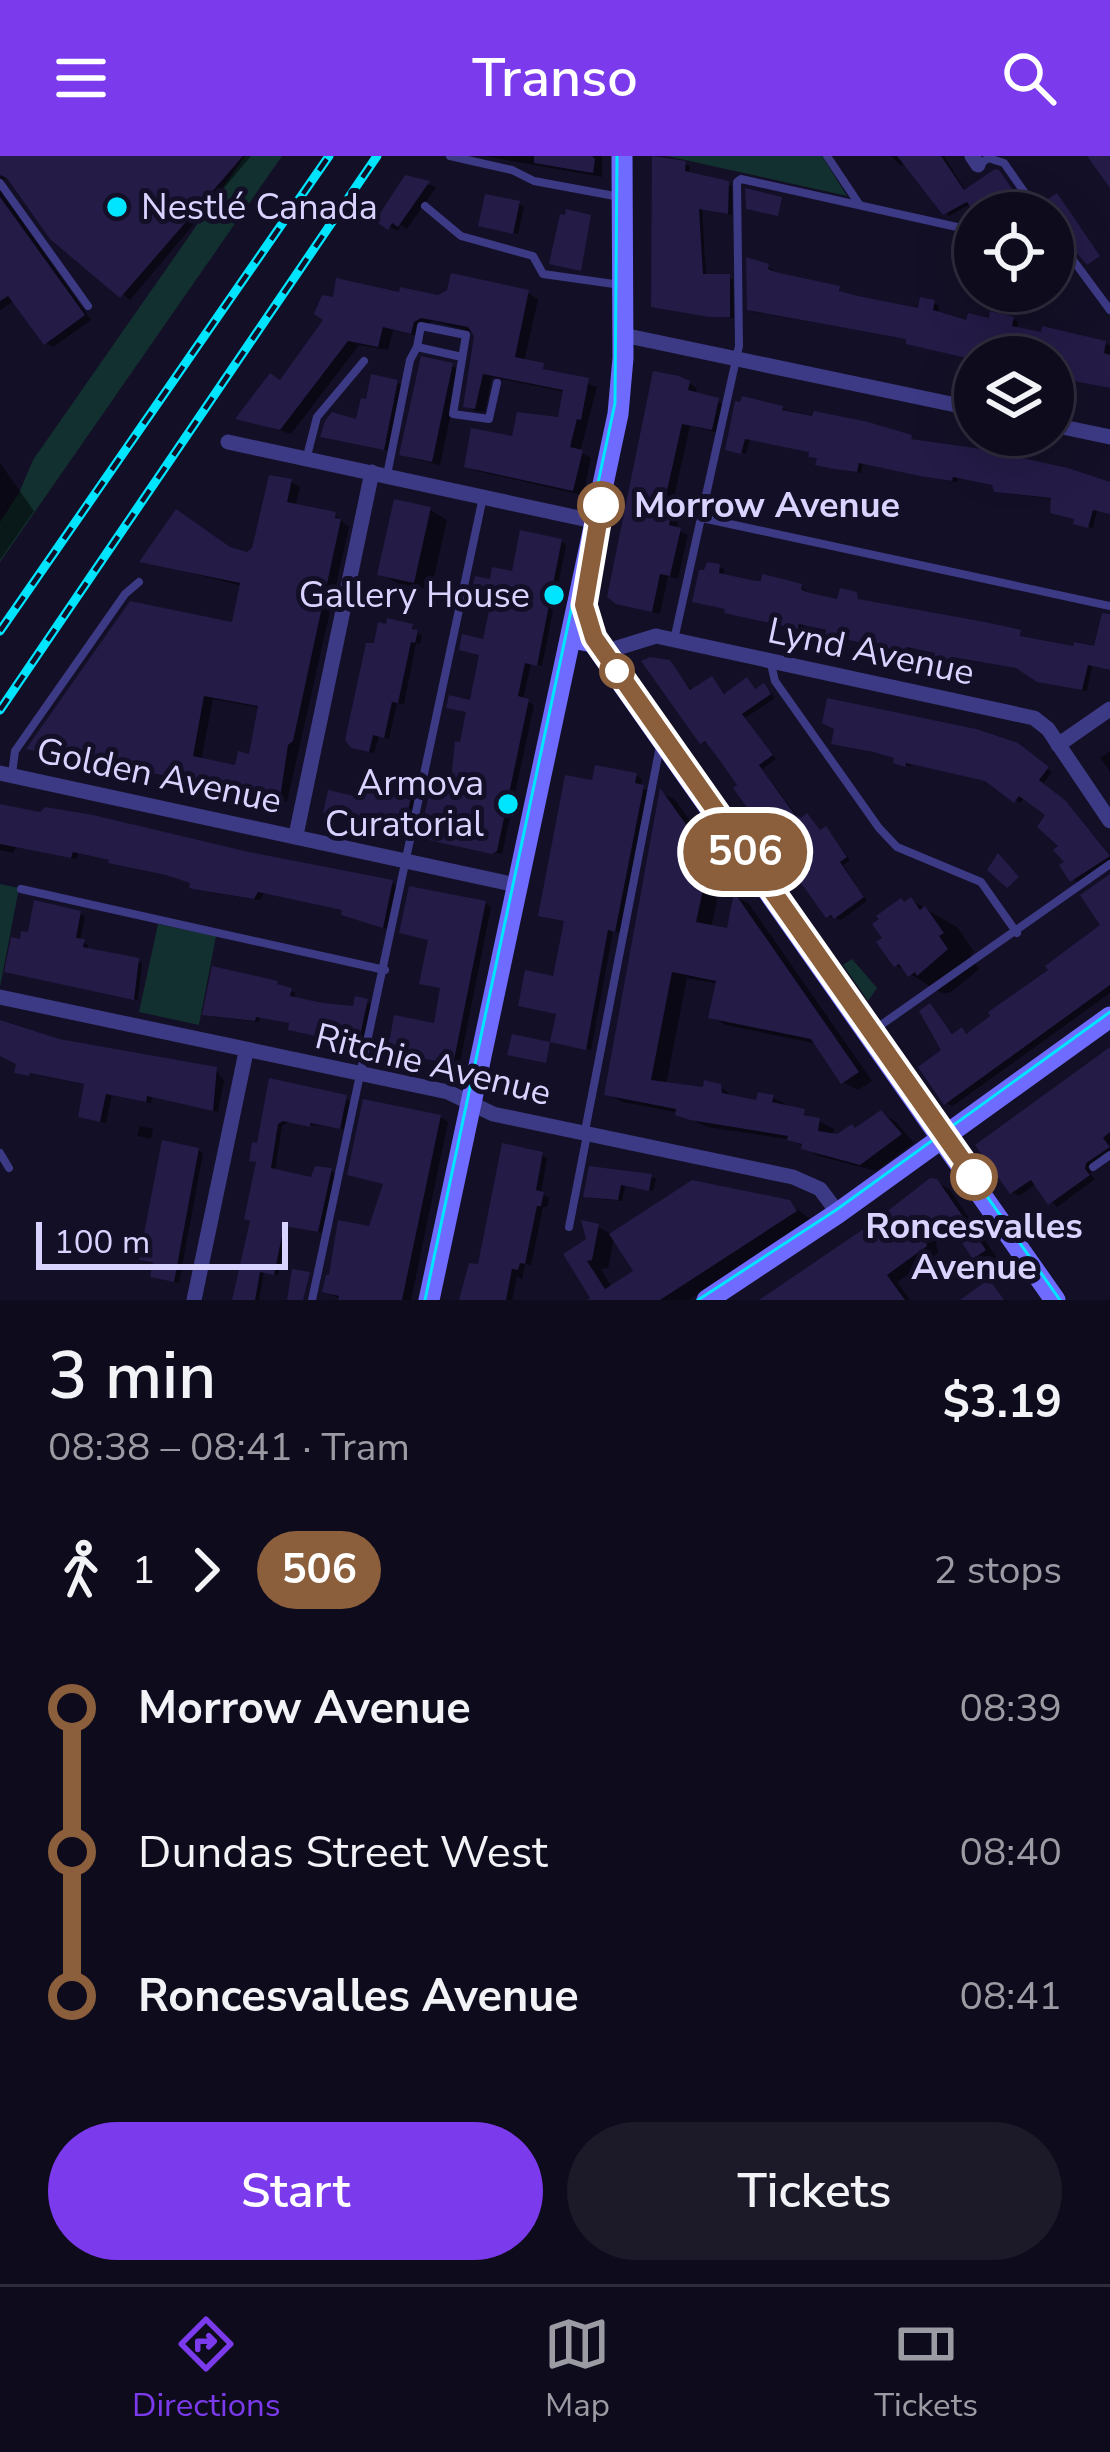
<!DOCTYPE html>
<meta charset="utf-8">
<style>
:root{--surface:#0e0b1c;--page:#1c1929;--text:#f1f3f6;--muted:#9b9ba3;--line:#2e2b3b;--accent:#7c3aed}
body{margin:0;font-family:"Nunito Sans",sans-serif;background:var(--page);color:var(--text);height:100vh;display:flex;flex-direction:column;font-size:45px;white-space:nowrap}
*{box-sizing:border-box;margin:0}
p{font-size:39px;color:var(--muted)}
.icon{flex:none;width:66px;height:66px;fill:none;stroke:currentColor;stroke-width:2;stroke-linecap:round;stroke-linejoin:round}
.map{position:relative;height:1144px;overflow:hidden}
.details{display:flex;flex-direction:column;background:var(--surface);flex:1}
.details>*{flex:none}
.badge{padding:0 24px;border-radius:39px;font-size:42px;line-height:78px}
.fabs{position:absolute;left:954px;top:36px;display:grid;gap:24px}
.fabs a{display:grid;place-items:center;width:120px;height:120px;border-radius:50%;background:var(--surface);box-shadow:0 12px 48px #0002,0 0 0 3px var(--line);font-size:60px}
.scale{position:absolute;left:36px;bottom:30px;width:252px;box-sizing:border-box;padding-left:12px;border:6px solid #d9d4ff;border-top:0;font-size:33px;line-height:42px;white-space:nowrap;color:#d9d4ff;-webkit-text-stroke:9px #130f26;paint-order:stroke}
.map>.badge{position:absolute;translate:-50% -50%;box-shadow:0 0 0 6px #fff}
.legs{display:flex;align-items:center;gap:18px;height:132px;padding:0 48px;font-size:39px}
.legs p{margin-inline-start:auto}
.headline{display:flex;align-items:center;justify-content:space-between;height:204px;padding:0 48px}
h1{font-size:66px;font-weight:600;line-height:90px}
.button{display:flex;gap:24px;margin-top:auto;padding:24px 48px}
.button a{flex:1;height:138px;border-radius:72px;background:var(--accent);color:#fff;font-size:48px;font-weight:600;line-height:138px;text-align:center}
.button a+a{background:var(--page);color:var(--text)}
ul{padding:0 48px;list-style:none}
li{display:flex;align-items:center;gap:42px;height:144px;font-size:45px}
li i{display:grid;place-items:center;width:18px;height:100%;margin:0 15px;background:currentColor}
li i::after{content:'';width:30px;height:30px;margin:-15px;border:9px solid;border-radius:50%;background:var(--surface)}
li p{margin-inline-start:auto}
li:first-child i{background:linear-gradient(#0000 50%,currentColor 0)}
li:last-child i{background:linear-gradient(currentColor 50%,#0000 0)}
header{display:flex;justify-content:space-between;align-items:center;height:156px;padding:0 48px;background:var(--accent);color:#fff;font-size:54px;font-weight:600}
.tab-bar{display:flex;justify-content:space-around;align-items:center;height:168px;border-top:3px solid var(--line);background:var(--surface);font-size:33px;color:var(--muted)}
.tab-bar a{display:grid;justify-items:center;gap:6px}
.tab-bar .on{color:var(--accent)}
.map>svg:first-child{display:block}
</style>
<header><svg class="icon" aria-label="menu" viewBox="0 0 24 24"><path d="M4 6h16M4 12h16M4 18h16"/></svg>Transo<svg class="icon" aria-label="search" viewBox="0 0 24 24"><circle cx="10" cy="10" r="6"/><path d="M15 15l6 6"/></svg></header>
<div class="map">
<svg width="1110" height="1144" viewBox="0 0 1110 1144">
<rect width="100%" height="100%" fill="#130f26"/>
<g fill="#12302f">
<polygon points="245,0 282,0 0,406 0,366 19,337 33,304"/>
<polygon points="667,0 822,0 847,40"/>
<polygon points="0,728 19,732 0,831"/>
<polygon points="158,768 216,780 199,869 139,856"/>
<polygon points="852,803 877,832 868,845 843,809"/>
</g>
<g fill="#0007" fill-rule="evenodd">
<polygon points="3,0 251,0 130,144 52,81 7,21 0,27"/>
<polygon points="485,0 602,0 602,21"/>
<polygon points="891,0 944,0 966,36 1000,19 1022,47 1006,57 979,57 972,47 949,60 905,7 901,10"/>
<polygon points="685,8 690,10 689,19 732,30 732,59 702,53 706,121 733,123 734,162 659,152"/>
<polygon points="407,22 436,31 407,73 401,69 397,75 379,64"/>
<polygon points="0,34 91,164 53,191 46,187 15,144 0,154"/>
<polygon points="519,48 524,51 518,78 486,71"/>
<polygon points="768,111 773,114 772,119 839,133 843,139 920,155 934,147 939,150 937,159 968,167 1013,163 1018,166 1017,174 1043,179 1044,174 1110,189 1110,232 1053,220 1053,201 909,183 755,156 750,152"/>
<polygon points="528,137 538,143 524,206 597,231 580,296 591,302 583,339 477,315 468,310 514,283 560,265 565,236 492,221 485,256 475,255 466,249 476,177 433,165 423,170 421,181 393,174 388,194 359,189 291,278 239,262 281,227 401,139 439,142"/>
<polygon points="452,210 460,215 440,309 411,302 403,298"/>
<polygon points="397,226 403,230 390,295 330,283 359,267"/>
<polygon points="689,227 697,232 695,239 726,249 720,277 690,270 670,359 678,366 676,374 688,379 678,423 668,420 660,458 618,446"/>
<polygon points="782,253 1110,328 1110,357 1097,354 1093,372 1081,369 1054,343 1002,337 995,329 958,321 957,326 928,321 863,307 861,317 842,314 823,310 812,296 750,283 746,298 728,292"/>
<polygon points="0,307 34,355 0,404"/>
<path d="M291,326L300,331L295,351L335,359L349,371L287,646L31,592L234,470L243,430L144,405L232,395L248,399ZM213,543L261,552L251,601L237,612L201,605Z"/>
<polygon points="430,354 447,364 431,434 397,427 380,417"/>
<polygon points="561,385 566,389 542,510 531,508 523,544 534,549 502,698 428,684 422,681 453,638 469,557 450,551 472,547 495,440 492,426 514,418"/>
<polygon points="719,411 724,413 723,421 801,431 806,434 804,439 839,447 856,439 862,447 1020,477 1023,483 1096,494 1110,465 1110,514 1092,510 1087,535 1045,527 1023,513 955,502 954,507 941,504 938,497 911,491 910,496 860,486 804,468 803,473 732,458 728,453 700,447"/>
<polygon points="412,471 422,480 420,488 416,487 404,548 397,547 389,583 379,580 374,597 360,594 353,590"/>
<polygon points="669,507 693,536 712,523 727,540 747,525 757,535 764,531 769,534 775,542 745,562 776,603 762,613 801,665 807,660 822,676 831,677 850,704 843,709 867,745 841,764 828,760 742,630 710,587 702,586"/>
<polygon points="834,587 1023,594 1052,616 1042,629 1072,652 1110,700 1110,705 1078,726 1073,723 1049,659 1025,641 1020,647 991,626 911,608 910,611 897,602"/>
<polygon points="1110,595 1110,615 1100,602"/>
<polygon points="636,620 642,623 640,631 648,635 621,777 613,775 591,894 559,888 555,824 595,628"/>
<polygon points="411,635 418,639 410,674 333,659 356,644"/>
<polygon points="662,637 675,644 724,712 711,772 730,775 736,741 749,748 872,925 858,934 843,926 818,888 726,869 712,860 719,828 687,822 666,929 705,934 720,931 736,943 758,947 773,942 834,973 832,980 857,974 881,957 896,966 914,987 876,1015 819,1000 793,984 707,971 676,956 622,946 607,937"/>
<polygon points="0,651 392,727 397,730 388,773 350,760 345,754 264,737 260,744 213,737 198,734 193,727 175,720 78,697 77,703 16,691 13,697 0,694"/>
<polygon points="1110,722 1110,837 953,950 946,947 945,895 930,851 955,880 962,875 969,879 1104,768"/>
<polygon points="911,744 958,772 974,796 970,799 979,813 951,836 943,838 896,809 905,748"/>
<polygon points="485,747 491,751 460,907 377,894 436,870"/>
<polygon points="80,758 85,760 80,785 88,789 87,795 142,807 138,844 11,817"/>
<polygon points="277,828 295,837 294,844 356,854 367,846 371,848 362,890 296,875 292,867 260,861 259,866 210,860"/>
<polygon points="0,867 59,886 216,914 224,925 218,956 152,941 151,947 112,939 106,967 87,963 87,929 19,915 19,909 0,899"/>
<polygon points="1110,895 1110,998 1092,1010 1091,1019 1095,1023 1057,1051 1037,1027 1019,1040 1012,1036"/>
<polygon points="271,926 350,945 344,973 289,966 282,970 275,1015 312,1024 331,1015 335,1018 322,1077 288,1070 278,1119 264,1116 259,1144 235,1144 253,1065 259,990"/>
<polygon points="440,961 448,966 411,1144 341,1144 326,1135 371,1074 386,1029 350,1018"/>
<polygon points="140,970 153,973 151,983 137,980"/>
<polygon points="198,994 203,997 179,1127 158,1122"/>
<polygon points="542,999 547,1002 541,1037 549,1042 547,1051 543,1051 531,1109 525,1108 522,1123 517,1120 512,1144 461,1144 471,1110 481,1111"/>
<polygon points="592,1013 651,1021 656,1023 653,1035 625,1030 622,1045 591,1042 587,1040"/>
<polygon points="936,1026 949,1033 997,1102 988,1108 975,1101 956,1073 936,1087 938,1097 897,1126 910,1144 765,1144"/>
<path d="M789,1047L812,1065L689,1144H595L567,1098L589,1084L598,1071L613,1079ZM614,1082L637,1116L612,1132L601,1113L608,1112Z"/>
</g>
<g fill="#241b47" fill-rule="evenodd">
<polygon points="0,0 243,0 120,142 50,83 7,22 0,19"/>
<polygon points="534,0 592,0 595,3 593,17 534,7"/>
<polygon points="652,0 686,5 685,15 729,25 728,58 699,53 703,118 730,118 730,161 709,161 651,151"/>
<polygon points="897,0 941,0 964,34 995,13 999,14 1020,44 1002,57 975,57 967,46 943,59"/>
<polygon points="1087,0 1110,0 1110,32"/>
<polygon points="405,19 430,25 398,71 392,67 388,74 375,65"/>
<polygon points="745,32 782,41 778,60 746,53"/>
<polygon points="1057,37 1100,100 1087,109 1053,69 1053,57 1047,57 1042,47"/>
<polygon points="485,38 520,45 513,78 478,70"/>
<polygon points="0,41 85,159 44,189 8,140 0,145"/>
<polygon points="566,53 591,59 581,115 549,108 560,58 565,59"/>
<polygon points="746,101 769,108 768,113 775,116 840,130 839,135 858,140 918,152 920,141 935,144 933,154 966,164 968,157 989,162 990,155 1014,161 1012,170 1041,176 1042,170 1106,185 1104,197 1110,199 1110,232 1053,221 1053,201 975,204 906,188 906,183 747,154"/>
<polygon points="451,117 529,134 515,201 544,207 543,213 589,222 581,264 577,263 570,291 583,294 573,335 464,311 471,272 512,280 517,256 558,261 563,234 483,218 475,253 463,251 474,180 468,171 421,162 414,166 411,178 383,171 378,191 348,185 280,274 235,263 270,217 280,224 323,164 314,158 322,139 333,141 336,122 399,136 400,131 438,139 447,134"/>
<polygon points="421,200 453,207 432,306 399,299"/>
<polygon points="653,215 679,220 690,225 688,234 719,242 712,274 682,268 663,352 671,359 669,369 681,372 670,420 660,418 652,456 616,448 607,441"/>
<polygon points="371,218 398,224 384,294 320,281 325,265 332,256 356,263 361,242 366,243"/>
<polygon points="742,240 783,250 782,254 812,260 814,255 868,266 912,279 911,283 981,293 1068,312 1110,326 1110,358 1093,354 1088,372 1073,368 1074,363 1050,357 1051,342 994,336 992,329 953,321 952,325 920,320 859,307 857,316 834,313 815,309 817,302 808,301 809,296 745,283 741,298 725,294 735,245 740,246"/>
<path d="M269,319L292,323L287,346L336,356L335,362L341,363L293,585L288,589L280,642L26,593L130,445L232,466L240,427L139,406L176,353L230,391L247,396L252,392ZM204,540L258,550L249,598L238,595L235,609L193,600Z"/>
<polygon points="394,343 431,351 414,427 377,419"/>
<polygon points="520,374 562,383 537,510 525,507 518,540 529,543 497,695 492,698 419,682 431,630 450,635 455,585 460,586 466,556 446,552 449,539 470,544 479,499 459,494 462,478 483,483 486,469 492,440 471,436 475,420 490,423 492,411 512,415"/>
<polygon points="707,406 720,408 719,417 756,425 761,425 762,418 775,421 802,428 801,433 806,436 837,443 840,432 857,436 858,443 985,466 1021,474 1020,480 1073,490 1074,486 1094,490 1102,457 1110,458 1110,514 1088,509 1082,534 1037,526 1016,512 951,501 950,506 934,503 935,497 907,491 906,496 825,479 826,474 799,468 798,473 724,457 725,453 692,446 699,414 704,414"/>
<polygon points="387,462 413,468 412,473 418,474 415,487 411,486 398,547 392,546 384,582 373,579 369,596 351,592 345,584 366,487 374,487 378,466 386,468"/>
<polygon points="650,501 670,504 690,534 712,520 724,538 747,521 755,533 764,527 771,538 742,558 773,599 759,609 795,659 801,662 807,657 820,674 826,670 847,701 840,706 864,741 834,763 831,759 826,762 733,632 737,629 721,606 705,585 700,588 641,505"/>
<polygon points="827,542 976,573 1018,587 1049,611 1039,624 1066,645 1110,700 1070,726 1059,709 1064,706 1053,694 1058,690 1037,671 1045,659 1019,640 1014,647 985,625 906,607 905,611 893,607 894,602 873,596 831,588 834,573 822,567"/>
<polygon points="595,609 637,617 635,627 644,629 615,776 608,774 586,894 550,886 556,858 518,850 525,814 553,820 564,765 538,760 565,619 592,624"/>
<polygon points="357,626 388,632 389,628 413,632 404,673 323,657 328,634 354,640"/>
<polygon points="660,632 710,702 696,766 727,772 734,736 859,916 841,928 811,883 708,862 716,825 672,816 651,924 703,931 704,924 721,928 722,937 756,944 758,936 774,939 772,946 805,953 804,959 820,962 818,975 837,978 852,968 855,972 881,954 902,978 860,1009 801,993 802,988 787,984 788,980 690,964 675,959 676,953 604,939"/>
<polygon points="0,648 40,656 45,651 93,659 249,696 393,724 383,772 341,759 342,754 258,736 254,743 204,735 189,732 190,727 166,719 108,707 109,704 73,696 71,702 0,688"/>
<polygon points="998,697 1019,721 1007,732 987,714"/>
<polygon points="1110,718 1110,829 944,949 918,911 941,894 919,855 930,847 952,878 962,871 966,878 990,860 988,856 1048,814 1045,810 1100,769 1080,739"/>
<polygon points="409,730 486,745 454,904 450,907 373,895 377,880 390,882 394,859 434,867 440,832 419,828 428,784 399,777"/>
<polygon points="911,741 920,754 925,750 944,777 939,780 948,793 917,820 915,816 908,821 899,808 894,811 876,786 882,782 872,768 879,763 876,760 901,742 904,746"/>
<polygon points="34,744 81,755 76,782 85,783 83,791 139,802 134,844 4,816 11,781 20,783 21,775 28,776"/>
<polygon points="212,810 278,825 277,828 292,832 290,840 323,847 353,850 355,840 368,843 358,889 288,874 289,867 256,861 255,865 202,859"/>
<polygon points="0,864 59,883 217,911 213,955 147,940 146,946 106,938 100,966 78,961 84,928 30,917 29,920 14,917 16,908 0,900"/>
<polygon points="512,878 550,886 546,907 507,899"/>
<polygon points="1110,891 1110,976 1103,982 1110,991 1086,1007 1085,1013 1090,1019 1048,1049 1031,1024 1010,1038 975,989"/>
<polygon points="269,922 347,939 340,973 310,967 310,971 283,965 278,968 271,1012 311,1021 315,1010 332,1012 318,1076 284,1070 274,1119 260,1116 255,1144 232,1144 250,1065 244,1063 256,1006 249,1005 252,986 257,987"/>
<polygon points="363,943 441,959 402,1144 338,1144 339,1140 322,1136 326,1119 329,1119 338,1064 369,1070 383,1028 347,1019"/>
<polygon points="162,984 199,992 174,1126 150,1121 153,1106 139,1104"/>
<polygon points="502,987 543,996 536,1034 544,1036 541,1050 537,1050 525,1108 520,1107 518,1114 512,1113 506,1144 459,1144 469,1107 478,1108"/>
<polygon points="589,1010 652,1018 649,1035 621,1029 618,1044 583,1041"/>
<polygon points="930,1022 937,1023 986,1094 973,1103 946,1064 925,1080 927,1090 887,1119 905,1144 759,1144 871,1068"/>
<polygon points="692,1024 790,1044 797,1055 660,1144 587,1144 590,1142 563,1098 586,1083 581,1064 599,1068 592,1104 587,1105 605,1133 633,1115 609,1078"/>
<polygon points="292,1113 310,1116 303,1144 287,1144"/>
<polygon points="989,1123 1004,1144 960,1144"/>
</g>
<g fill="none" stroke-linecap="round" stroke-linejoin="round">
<g stroke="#3d3a85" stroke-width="8">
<polyline points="450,0 512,14 534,25 620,41"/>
<polyline points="827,0 859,48"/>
<polyline points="979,9 988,2 1004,7 1039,57"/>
<polyline points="0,27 88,150"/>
<polyline points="425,50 461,80 533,100 543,118 621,129"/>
<polyline points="1053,77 1110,154"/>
<polyline points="462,201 417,191 421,170 466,179 453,258 489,263 497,227"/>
<polyline points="307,300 317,261 364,205"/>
<polyline points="387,319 410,204 417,191"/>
<polyline points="702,362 1110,450"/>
<polyline points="674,484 739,190 737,26 741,23 975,75"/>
<polyline points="771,508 775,525 879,672 897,691 981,726 1017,777"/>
<polyline points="12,618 15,595 125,438 139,426"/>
<polyline points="21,733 385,814"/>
<polyline points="871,876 1110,708"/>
<polyline points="585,975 660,590"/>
<polyline points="0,997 9,1012"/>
<polyline points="1093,1011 1110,999"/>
<polyline points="569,1071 587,979"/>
<polyline points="312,1144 483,341"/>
</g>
<g stroke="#3d3a85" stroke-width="15">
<polyline points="972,0 978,9"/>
<polyline points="623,179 975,253"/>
<polyline points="1053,269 1110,281"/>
<polyline points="228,286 593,365"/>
<polyline points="601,497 656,480 1034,562 1048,573 1110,665"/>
<polyline points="1058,589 1110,553"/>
<polyline points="0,617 516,729"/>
<polyline points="296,679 372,316"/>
<polyline points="0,841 448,936 493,958 793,1021 820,1033 838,1057"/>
<polyline points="194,1144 246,896"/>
</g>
<g stroke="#6f6bff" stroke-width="21">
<polyline points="571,482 593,486 1055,1144"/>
<polyline points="429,1144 618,258 623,202 622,0"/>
<polyline points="707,1144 838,1057 1110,861"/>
</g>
<g stroke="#00e5ff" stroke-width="3">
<polyline points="585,435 586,464 599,490 1060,1144"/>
<polyline points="425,1144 615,247 617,0"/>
<polyline points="698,1144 836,1054 1110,856"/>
</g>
<g stroke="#00e5ff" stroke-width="9">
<g id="rail">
<polyline points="0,475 329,0"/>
<polyline points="0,554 377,0"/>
</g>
</g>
<use href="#rail" stroke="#130f26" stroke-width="4.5" stroke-dasharray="14" stroke-linecap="butt"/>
</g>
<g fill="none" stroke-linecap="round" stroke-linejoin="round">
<g stroke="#fff" stroke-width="27">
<polyline id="line-1" points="601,349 584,449 594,482 974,1021"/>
</g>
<use href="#line-1" stroke="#8b5e3c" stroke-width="18"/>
</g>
<g fill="#00e5ff" stroke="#130f26" stroke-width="4.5">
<circle cx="117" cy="51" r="12"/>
<circle cx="554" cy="439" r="12"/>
<circle cx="508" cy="648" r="12"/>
</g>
<g fill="#fff" stroke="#8b5e3c" stroke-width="6">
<circle cx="601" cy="349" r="21"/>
<circle cx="617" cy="515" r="15"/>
<circle cx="974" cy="1021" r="21"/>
</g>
<g text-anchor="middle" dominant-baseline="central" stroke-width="10" stroke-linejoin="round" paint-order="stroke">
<g font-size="36" fill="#d9d4ff" stroke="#130f26" text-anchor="end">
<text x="141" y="51" text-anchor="start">Nestlé Canada</text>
<text x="530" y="439">Gallery House</text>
<text x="484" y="627">Armova<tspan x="484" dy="41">Curatorial</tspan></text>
</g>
<g font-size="36" font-weight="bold" fill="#d9d4ff" stroke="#130f26" text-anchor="start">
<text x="634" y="349">Morrow Avenue</text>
<text x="974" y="1070" text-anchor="middle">Roncesvalles<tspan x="974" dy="41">Avenue</tspan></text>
</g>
<g font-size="36" fill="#d9d4ff" stroke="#130f26">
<text transform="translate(871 496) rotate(12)">Lynd Avenue</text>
<text transform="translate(159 620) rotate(12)">Golden Avenue</text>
<text transform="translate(433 909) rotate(14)">Ritchie Avenue</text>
</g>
</g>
</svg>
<div class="fabs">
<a><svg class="icon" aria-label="locate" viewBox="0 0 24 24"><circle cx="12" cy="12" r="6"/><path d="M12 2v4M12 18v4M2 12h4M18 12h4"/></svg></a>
<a><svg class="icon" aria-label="layers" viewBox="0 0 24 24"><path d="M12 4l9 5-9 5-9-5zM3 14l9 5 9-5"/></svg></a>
</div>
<div class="scale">100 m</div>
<b class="badge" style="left:745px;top:696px;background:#8b5e3c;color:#fff">506</b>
</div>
<section class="details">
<div class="headline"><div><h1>3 min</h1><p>08:38 – 08:41 · Tram</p></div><b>$3.19</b></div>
<div class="legs"><svg class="icon" aria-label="walk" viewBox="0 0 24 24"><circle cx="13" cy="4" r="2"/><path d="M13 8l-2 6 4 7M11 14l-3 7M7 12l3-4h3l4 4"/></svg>1<svg class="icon" aria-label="forward" viewBox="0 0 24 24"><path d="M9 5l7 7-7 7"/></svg><b class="badge" style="background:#8b5e3c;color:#fff">506</b><p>2 stops</p></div>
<ul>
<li><i style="color:#8b5e3c"></i><b>Morrow Avenue</b><p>08:39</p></li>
<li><i style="color:#8b5e3c"></i><span>Dundas Street West</span><p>08:40</p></li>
<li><i style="color:#8b5e3c"></i><b>Roncesvalles Avenue</b><p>08:41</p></li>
</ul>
<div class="button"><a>Start</a><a>Tickets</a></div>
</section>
<nav class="tab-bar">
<a class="on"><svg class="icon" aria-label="directions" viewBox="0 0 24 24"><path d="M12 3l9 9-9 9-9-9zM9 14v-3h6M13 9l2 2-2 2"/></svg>Directions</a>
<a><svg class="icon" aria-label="map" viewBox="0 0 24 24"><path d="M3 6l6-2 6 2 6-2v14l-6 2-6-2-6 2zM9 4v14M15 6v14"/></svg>Map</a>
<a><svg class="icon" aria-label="tickets" viewBox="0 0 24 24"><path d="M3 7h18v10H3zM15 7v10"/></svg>Tickets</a>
</nav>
